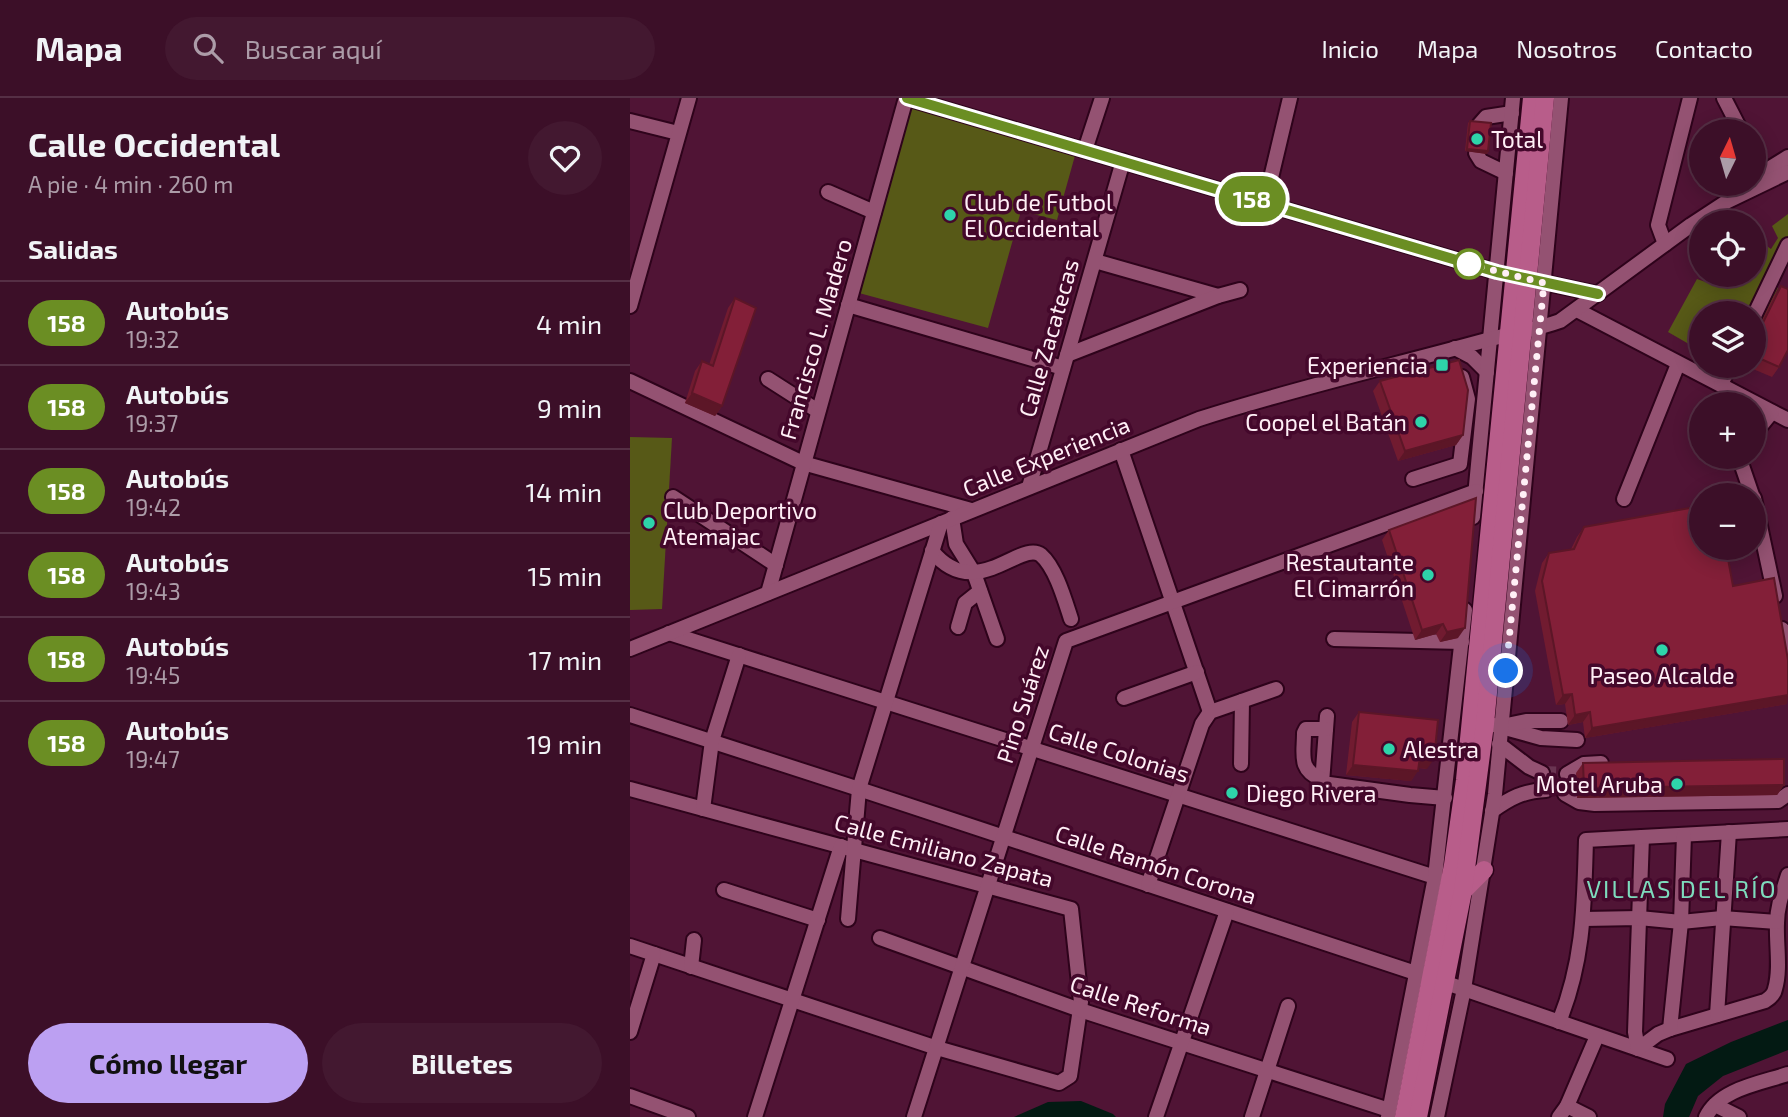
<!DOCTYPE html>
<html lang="es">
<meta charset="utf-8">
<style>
:root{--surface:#3c0f28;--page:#431830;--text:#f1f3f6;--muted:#ac9ca8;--line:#552f45;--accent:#bca0f2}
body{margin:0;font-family:"Exo 2",sans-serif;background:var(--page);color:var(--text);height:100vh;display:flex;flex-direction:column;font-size:26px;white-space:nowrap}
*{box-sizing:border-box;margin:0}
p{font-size:23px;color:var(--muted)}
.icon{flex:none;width:38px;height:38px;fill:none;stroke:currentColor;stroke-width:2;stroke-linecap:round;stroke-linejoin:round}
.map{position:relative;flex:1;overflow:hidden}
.panel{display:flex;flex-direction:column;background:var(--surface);width:630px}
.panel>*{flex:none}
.badge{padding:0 14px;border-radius:23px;font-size:24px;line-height:46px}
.needle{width:46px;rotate:5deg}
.tools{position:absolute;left:1059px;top:21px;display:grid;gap:14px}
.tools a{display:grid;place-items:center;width:77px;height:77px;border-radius:50%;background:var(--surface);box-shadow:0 4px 18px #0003,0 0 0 2px var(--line);font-size:35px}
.you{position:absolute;width:35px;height:35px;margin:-18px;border:5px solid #fff;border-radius:50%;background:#1a73e8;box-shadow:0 0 0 10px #1a73e833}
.map>.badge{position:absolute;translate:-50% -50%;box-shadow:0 0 0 4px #fff}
h2{padding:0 28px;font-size:26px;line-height:63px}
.round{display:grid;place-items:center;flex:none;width:74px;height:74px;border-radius:37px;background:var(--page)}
.headline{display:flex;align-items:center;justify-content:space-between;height:119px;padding:0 28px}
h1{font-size:33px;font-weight:700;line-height:52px}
.button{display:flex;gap:14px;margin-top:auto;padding:14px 28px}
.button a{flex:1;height:80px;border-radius:42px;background:var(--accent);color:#111;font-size:28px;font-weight:700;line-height:80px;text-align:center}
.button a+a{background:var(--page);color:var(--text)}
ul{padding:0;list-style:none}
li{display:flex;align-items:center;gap:21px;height:84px;padding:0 28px;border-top:2px solid var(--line)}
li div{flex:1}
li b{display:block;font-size:26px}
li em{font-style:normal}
li .badge{min-width:77px;font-weight:700;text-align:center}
header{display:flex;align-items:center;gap:42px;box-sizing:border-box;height:98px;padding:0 35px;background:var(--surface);border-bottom:2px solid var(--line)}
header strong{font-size:33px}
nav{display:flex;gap:38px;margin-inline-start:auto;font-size:24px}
.search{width:490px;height:63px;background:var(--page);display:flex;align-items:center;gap:18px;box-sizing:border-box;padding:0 24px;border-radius:38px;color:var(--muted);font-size:26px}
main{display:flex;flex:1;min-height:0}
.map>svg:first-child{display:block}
</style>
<header>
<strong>Mapa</strong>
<div class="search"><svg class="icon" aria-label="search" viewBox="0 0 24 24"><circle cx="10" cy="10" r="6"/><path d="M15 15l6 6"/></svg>Buscar aquí</div>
<nav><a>Inicio</a><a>Mapa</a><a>Nosotros</a><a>Contacto</a></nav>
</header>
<main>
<section class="panel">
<div class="headline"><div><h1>Calle Occidental</h1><p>A pie · 4 min · 260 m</p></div><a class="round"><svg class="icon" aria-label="heart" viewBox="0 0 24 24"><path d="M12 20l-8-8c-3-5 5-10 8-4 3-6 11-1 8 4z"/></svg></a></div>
<h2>Salidas</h2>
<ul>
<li><span class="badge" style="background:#6b8e23;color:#fff">158</span><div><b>Autobús</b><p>19:32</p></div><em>4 min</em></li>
<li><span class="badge" style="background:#6b8e23;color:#fff">158</span><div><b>Autobús</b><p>19:37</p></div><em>9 min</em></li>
<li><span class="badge" style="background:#6b8e23;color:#fff">158</span><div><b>Autobús</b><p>19:42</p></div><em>14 min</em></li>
<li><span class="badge" style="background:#6b8e23;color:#fff">158</span><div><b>Autobús</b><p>19:43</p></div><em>15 min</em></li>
<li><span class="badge" style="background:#6b8e23;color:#fff">158</span><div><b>Autobús</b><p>19:45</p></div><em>17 min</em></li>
<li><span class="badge" style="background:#6b8e23;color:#fff">158</span><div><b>Autobús</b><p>19:47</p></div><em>19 min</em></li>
</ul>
<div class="button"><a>Cómo llegar</a><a>Billetes</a></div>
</section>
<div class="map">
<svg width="1158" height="1019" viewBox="0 0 1158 1019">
<rect width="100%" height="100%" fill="#501435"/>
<g fill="#575917">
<polygon points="281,9 446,54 427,122 391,113 358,230 229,195"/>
<polygon points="1158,116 1158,160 1144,186 1148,190 1124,239 1124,215 1071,215 1071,253 1038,234 1067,181 1087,188 1094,177 1124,177 1124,145 1128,142 1141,151 1148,140 1142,128"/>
<polygon points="0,339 42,340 32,511 0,512"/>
</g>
<g fill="#031a13">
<polygon points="1158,922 1158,952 1093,978 1068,998 1059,1019 1033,1019 1035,1006 1056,966 1101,944"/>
<polygon points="451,1003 483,1016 486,1019 384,1019 418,1004"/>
</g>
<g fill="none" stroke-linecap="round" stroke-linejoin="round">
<polyline stroke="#6a3552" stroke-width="14" stroke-dasharray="14 7" stroke-linecap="butt" points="912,675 937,676"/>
<g stroke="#2e031b" stroke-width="18">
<g id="minor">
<polyline points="277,0 874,176"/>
<polyline points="1094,0 1111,33"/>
<polyline points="0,23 48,35"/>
<polyline points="849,27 856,19 882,15"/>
<polyline points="455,52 472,0"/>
<polyline points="846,55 851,63 876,75"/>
<polyline points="1124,59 1134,80"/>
<polyline points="1124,80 1158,59"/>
<polyline points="198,94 244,114"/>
<polyline points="635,105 660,0"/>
<polyline points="1035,146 1028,127 1060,0"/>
<polyline points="465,163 588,198"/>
<polyline points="907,183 968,196"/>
<polyline points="218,207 433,270"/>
<polyline points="0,208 59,0"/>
<polyline points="947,212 1158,322"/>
<polyline points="1124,218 1158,147"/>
<polyline points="825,250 842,259 857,274"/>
<polyline points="437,257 588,198 610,192"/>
<polyline points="138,281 188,313"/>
<polyline points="0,283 173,365 341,412"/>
<polyline points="1091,286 1100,268"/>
<polyline points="1124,336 1142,314"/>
<polyline points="491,352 580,614"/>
<polyline points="1109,359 1122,397"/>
<polyline points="783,381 830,366 838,301 832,279"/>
<polyline points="399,389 493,63"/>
<polyline points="43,399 146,467"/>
<polyline points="1124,400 1145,498"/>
<polyline points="994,401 1048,266"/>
<polyline points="843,419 883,0"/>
<polyline points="322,420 326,446 344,475 367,541"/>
<path d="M302,453C345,506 391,441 411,457C426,470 435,503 441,521"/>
<polyline points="138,495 276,0"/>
<polyline points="328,529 335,505 350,493"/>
<polyline points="1152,531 1158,560"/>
<polyline points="39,535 805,779"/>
<polyline points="704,541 832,544"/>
<path d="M0,551L569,321C662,291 758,269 853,243C879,236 905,232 930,223L1061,127L1096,104L1158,74"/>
<polyline points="494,600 567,574"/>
<polyline points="0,617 229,691 834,891 1037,961"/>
<polyline points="697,618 692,685 780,697 815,700"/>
<polyline points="864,627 911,640 947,642"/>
<polyline points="872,628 896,623 931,623"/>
<polyline points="869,646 899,669 912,675"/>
<polyline points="611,666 612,603"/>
<polyline points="937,676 954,666 971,665"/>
<path d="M691,681C668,671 674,657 674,635L676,631H696"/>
<polyline points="0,691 441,811 451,904 440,978 429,985 307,950 0,848"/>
<polyline points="935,696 949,704 965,706 1148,703 1158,696"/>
<polyline points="73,711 82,643 109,557"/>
<path d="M862,713C880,700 893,693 916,692"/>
<path d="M1012,739L1005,934L1008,951L1028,936L1040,931L1135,903C1140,900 1144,897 1145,891C1151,871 1146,846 1147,825C1147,808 1153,793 1158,777"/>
<polyline points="518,787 572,626 580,614 646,591"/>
<polyline points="94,792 188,822"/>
<polyline points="218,821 229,691 311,425"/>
<polyline points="954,821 1009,820 1051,824 1092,820 1147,824"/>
<polyline points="250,840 450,912 759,1012"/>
<polyline points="61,869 64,842"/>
<polyline points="1087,917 1099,734"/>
<path d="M929,924C954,862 954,808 956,742L1158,731"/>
<polyline points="1040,931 1051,824 1054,737"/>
<polyline points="0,934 24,856"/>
<polyline points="0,998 58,1019"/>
<polyline points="1085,1007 1109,1019"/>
<polyline points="937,1008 959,1019"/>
<polyline points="125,1019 211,748"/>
<polyline points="284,1019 436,543 846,393"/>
<polyline points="526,1019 597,813"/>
<polyline points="622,1019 658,908"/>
<polyline points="758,1019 805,779 835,512"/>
<polyline points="807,1019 834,891 865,696 931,0"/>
<polyline points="929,1019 937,1008 967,938"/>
<path d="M1076,1019C1089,991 1131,985 1158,976"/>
</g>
</g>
<g stroke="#2e031b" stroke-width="21">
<g id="major">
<polyline points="833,793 854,772"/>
<polyline points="774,1019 823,767 835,682 902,0"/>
<polyline points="788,1019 833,793 855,626 915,0"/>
</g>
</g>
<use href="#minor" stroke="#945272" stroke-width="14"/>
<use href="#major" stroke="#b85d8a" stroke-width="18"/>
</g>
<g fill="#711b30">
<polygon points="840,23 858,53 857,56 835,53 838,25"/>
<polygon points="1151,188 1149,269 1142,279 1116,268 1124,268 1124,239 1144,198"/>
<polygon points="105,200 92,308 85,318 55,305 65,273 72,263 79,267 98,210"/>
<polygon points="750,283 833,337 826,347 768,363 743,293"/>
<polygon points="954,429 1103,488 1157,606 955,640 953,624 938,627 935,606 926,607 905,493 912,465 919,455 941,451 947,439"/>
<polygon points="759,432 828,540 810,544 806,536 785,542 752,442"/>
<polygon points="729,614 797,671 789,670 781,683 716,677 722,624"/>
<polygon points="953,665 1154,687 1147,697 947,700 946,675"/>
</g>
<g fill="#5c1627">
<polygon points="837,51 858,53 857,56 835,53"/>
<polygon points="62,295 92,308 85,318 55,305"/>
<polygon points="833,337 826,347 768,363 775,353"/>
<polygon points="813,526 806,536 785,542 792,532"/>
<polygon points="835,530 828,540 810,544 817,534"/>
<polygon points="942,596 935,606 926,607 933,597"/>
<polygon points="1158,597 1157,606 955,640 962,630"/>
<polygon points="960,614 953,624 938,627 945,617"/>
<polygon points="790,659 804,661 797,671 783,669"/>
<polygon points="723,667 788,673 781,683 716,677"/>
<polygon points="1154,687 1147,697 947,700 954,690"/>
</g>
<g fill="#831f38" stroke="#5c1627" stroke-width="2">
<polygon points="840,23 861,25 858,53 837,51"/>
<polygon points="1151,188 1158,191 1158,252 1149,269 1124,258 1124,243"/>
<polygon points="105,200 126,210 92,308 62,295 72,263 83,268"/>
<polygon points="829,262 838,292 833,337 775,353 750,283"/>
<polygon points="846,400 835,530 817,534 813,526 792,532 759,432"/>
<polygon points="1071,408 1071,450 1096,450 1103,488 1144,480 1158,562 1158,597 962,630 960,614 945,617 942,596 933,597 912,483 919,455 944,451 954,429"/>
<polygon points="729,614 808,622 804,661 790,659 788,673 723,667"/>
<polygon points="1154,661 1154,687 954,690 953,665"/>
</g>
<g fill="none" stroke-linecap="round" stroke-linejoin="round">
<g stroke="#fff" stroke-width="16">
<polyline id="line" points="277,0 867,174 968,196"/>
</g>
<use href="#line" stroke="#6b8e23" stroke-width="10"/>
<polyline stroke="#ffeff6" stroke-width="7" stroke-dasharray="0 12.6" points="839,166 914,185 876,573"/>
</g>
<g fill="#2ed4aa" stroke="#44082b" stroke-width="2.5">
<circle cx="847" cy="41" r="7"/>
<circle cx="320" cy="117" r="7"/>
<rect x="805" y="260" width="14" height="14" rx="3.5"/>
<circle cx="791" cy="324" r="7"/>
<circle cx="19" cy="425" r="7"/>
<circle cx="798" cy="477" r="7"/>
<circle cx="1032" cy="552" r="7"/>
<circle cx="759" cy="651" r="7"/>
<circle cx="1047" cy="686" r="7"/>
<circle cx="602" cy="695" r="7"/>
</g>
<circle fill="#fff" stroke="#6b8e23" stroke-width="3.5" cx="839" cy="166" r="14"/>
<g text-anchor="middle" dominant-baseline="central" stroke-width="7" stroke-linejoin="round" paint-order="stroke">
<g font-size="23" fill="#ffeff6" stroke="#44082b" text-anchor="start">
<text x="861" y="41">Total</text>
<text x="334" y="104">Club de Futbol<tspan x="334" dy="26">El Occidental</tspan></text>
<text x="798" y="267" text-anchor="end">Experiencia</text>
<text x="777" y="324" text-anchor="end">Coopel el Batán</text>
<text x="33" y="412">Club Deportivo<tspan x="33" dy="26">Atemajac</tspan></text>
<text x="784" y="464" text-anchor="end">Restautante<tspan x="784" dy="26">El Cimarrón</tspan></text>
<text x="1032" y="577" text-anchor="middle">Paseo Alcalde</text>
<text x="773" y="651">Alestra</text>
<text x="1033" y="686" text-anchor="end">Motel Aruba</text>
<text x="616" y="695">Diego Rivera</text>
</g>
<g font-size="23" fill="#ffeff6" stroke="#44082b">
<text transform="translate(418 240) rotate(-74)">Calle Zacatecas</text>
<text transform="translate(185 241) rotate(-74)">Francisco L. Madero</text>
<text transform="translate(416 358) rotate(-22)">Calle Experiencia</text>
<text transform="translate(392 606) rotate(-72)">Pino Suárez</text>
<text transform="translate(489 654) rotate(18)">Calle Colonias</text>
<text transform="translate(314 752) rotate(15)">Calle Emiliano Zapata</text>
<text transform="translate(526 766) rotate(18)">Calle Ramón Corona</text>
<text transform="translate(511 907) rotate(18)">Calle Reforma</text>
</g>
<g font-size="24" letter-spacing="2" fill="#7edbbd" stroke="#44082b">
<text x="1052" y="790">VILLAS DEL RÍO</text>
</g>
</g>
</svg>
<div class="tools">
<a><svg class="needle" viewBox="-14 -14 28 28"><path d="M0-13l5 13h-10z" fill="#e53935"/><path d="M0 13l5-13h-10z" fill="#ac9ca8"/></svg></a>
<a><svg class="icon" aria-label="locate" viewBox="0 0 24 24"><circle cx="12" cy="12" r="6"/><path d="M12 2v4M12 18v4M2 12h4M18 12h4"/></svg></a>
<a><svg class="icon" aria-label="layers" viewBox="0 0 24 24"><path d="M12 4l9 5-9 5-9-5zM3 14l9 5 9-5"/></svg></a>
<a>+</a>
<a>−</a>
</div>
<div class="you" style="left:876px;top:573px"></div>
<b class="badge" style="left:622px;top:101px;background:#6b8e23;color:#fff">158</b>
</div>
</main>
